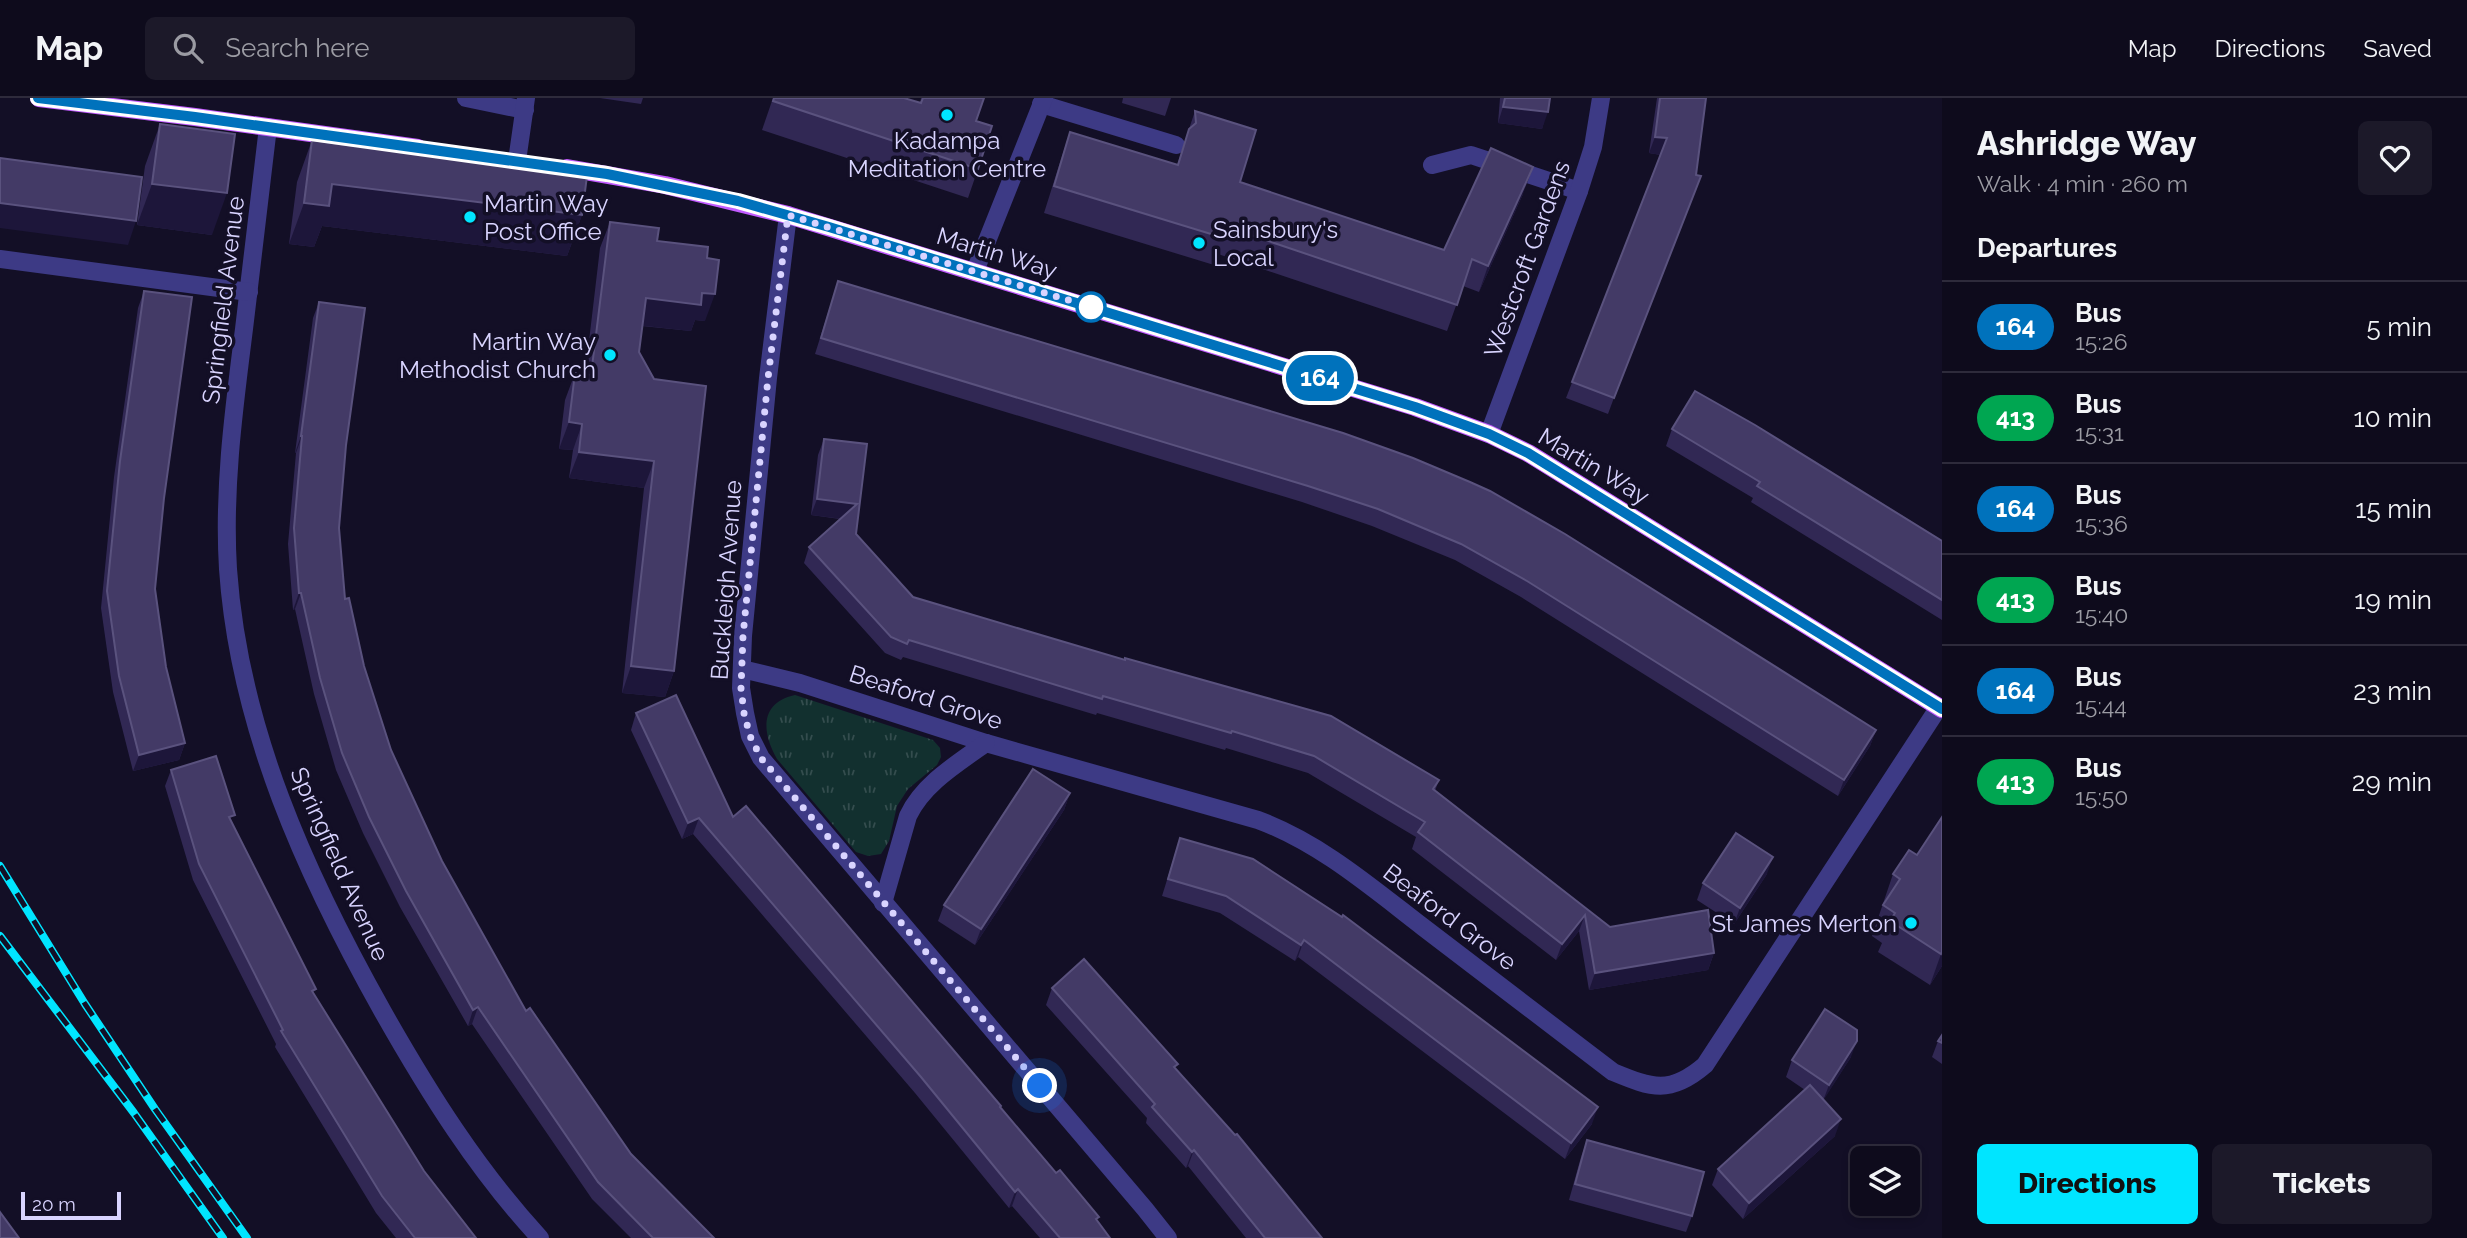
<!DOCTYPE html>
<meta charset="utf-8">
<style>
:root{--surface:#0e0b1c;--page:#1c1929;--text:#f1f3f6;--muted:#9b9ba3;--line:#2e2b3b;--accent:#00e5ff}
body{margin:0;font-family:Raleway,sans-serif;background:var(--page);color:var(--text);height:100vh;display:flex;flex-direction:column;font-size:26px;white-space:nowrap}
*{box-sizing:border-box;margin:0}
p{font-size:23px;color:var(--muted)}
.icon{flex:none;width:38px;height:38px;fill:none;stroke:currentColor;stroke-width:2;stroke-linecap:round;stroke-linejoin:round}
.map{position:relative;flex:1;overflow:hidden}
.drawer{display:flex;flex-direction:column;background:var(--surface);width:525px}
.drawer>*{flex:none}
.badge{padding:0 14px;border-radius:23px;font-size:24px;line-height:46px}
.tools{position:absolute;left:1850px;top:1048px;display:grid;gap:14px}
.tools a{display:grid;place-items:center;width:70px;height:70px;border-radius:10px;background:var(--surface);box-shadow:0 4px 10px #0003,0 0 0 2px var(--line);font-size:35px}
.scale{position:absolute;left:21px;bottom:18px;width:100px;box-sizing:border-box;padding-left:7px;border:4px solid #d9d4ff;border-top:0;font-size:19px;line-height:24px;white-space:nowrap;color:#d9d4ff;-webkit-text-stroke:5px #130f26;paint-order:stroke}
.you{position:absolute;width:35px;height:35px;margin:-18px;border:5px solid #fff;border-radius:50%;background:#1a73e8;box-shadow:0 0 0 10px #1a73e833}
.map>.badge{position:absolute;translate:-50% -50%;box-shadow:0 0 0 4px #fff}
h2{padding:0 35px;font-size:26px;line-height:63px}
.round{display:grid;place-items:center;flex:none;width:74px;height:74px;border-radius:10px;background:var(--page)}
.head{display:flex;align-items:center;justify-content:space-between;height:119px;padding:0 35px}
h1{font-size:33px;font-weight:800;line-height:52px}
.cta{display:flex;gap:14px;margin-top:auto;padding:14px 35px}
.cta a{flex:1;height:80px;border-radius:10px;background:var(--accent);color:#111;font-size:28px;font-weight:800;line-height:80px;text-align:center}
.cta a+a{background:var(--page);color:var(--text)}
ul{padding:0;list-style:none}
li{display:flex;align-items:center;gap:21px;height:91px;padding:0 35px;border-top:2px solid var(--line)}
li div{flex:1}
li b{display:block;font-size:26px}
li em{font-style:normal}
li .badge{min-width:77px;font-weight:700;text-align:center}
header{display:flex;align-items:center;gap:42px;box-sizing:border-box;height:98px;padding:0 35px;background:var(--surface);border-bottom:2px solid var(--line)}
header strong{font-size:33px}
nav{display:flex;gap:38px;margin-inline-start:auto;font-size:24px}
.search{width:490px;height:63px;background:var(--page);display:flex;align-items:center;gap:18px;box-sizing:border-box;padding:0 24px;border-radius:10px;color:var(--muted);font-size:26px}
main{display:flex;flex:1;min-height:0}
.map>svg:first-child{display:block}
</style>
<header>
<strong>Map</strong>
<div class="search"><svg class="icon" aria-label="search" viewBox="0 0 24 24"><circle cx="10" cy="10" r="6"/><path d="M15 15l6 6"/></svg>Search here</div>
<nav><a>Map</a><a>Directions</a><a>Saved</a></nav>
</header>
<main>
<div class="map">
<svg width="1942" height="1140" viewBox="0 0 1942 1140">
<defs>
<pattern id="park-tufts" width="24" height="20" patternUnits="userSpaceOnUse" patternTransform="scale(1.75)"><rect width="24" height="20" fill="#12302f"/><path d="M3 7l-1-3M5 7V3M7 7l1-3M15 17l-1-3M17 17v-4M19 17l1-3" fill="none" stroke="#344d4e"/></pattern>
</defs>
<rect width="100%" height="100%" fill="#130f26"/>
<path fill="url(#park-tufts)" d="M795,597L933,642L940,650L941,659L937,667L908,691L897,708L889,743L881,756L868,758L856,754L777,661C762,635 759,605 795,597Z"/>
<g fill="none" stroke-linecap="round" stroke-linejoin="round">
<g stroke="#3d3a85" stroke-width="18">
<polyline points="466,0 525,12"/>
<polyline points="1041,6 1176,47"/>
<path d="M268,29C260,96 252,164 244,231C234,310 223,391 228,471C239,630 306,777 383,914C429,995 477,1072 540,1140"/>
<polyline points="517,63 526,0"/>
<polyline points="1432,67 1471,57 1579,93"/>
<polyline points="788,117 768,280 743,538 741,590 745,615 750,638 761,660 1145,1111 1168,1140"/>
<polyline points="0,161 249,194"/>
<polyline points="975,173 1044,0"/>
<polyline points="1489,336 1579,93 1593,49 1601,0"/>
<path d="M742,571L800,585L986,645L1258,722C1320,745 1371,789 1423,829C1486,877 1550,926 1613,974C1652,990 1670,997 1705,967L1939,609"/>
<path d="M883,805L908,718C923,686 958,665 986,645"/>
</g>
<g stroke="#c25bff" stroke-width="18">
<polyline points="39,0 195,19 418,50"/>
<polyline points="567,70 665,87 788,117 1415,309 1489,336 1528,355 1942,611"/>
</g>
<g stroke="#00e5ff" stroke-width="8">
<g id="rail">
<polyline points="0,768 85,906 155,1011 247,1140"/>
<polyline points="0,838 134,1015 223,1140"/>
</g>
</g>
<use href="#rail" stroke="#130f26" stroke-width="5" stroke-dasharray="16" stroke-linecap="butt"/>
</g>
<g fill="#312854">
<polygon points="600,0 643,0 641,6"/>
<polygon points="773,0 904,0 920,5 921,0 984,0 976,23 978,71 968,100 762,32"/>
<polygon points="1123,0 1171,0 1165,18 1122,5"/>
<polygon points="1500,0 1550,0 1542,31 1498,25"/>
<polygon points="1657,0 1706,0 1696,77 1608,316 1566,300 1661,57 1649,55"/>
<polygon points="1195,13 1240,84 1444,152 1523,96 1479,194 1463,188 1447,233 1218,156 1214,167 1044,115 1061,61 1070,34 1177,67"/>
<polygon points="160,26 212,137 137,127 145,68"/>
<polygon points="355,41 582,117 567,158 322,128 314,149 289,146 297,84 312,42 353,48"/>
<polygon points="610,124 657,143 707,160 705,223 695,222 691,233 642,228 639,254 654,281 674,573 665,599 622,595 644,390 569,380 573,352 559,351 565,302 575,275 585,277 600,150"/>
<polygon points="838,183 1343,335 1876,632 1870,648 1838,698 1521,499 1455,462 1372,428 1302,404 815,256"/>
<polygon points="144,193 155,491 166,569 185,645 179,662 133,673 113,594 101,510 114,379 138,210"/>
<polygon points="319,204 346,347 339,430 345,501 364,568 391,652 442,763 526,913 631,1056 714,1140 631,1140 592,1101 472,926 468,928 400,809 363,735 336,672 314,596 295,511 293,512 288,446 296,355 295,355 313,220"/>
<polygon points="1672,331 1942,443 1942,522 1751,404 1753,400 1666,348"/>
<polygon points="824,341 856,436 913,499 1439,682 1435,693 1610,829 1714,855 1708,872 1589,892 1579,833 1556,862 1412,751 1416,739 1308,675 1226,650 1225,652 1097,615 1096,617 903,559 901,562 885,555 804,465 809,449 840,421 811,417 818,357"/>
<polygon points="636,615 1001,1008 1001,1010 1097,1123 1110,1140 1040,1140 1012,1108 1009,1110 915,995 693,736 682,741 631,632"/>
<polygon points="171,672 232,725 314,896 424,1073 476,1140 396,1140 376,1115 275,949 276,946 193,782 165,688"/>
<polygon points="1070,695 1064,712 975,847 938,823 944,807"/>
<polygon points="1942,719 1942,868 1930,887 1878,854 1882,845 1872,838 1893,776 1917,757"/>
<polygon points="1180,740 1592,1026 1565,1061 1298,859 1295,863 1220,815 1162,798"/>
<polygon points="1767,776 1734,826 1697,802 1703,785"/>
<polygon points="1052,890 1176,971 1322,1140 1246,1140 1188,1068 1186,1070 1146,1025 1147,1020 1046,907"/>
<polygon points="1942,937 1942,966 1932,959 1938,943"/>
<polygon points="1851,959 1823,1002 1835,1038 1743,1121 1712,1087 1718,1071 1805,992 1786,979 1792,962"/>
<polygon points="1587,1042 1692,1118 1686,1134 1569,1102 1581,1059"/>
</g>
<g fill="#1d163a">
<polygon points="1503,9 1548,14 1542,31 1498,25"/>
<polygon points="1655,39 1667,40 1661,57 1649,55"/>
<polygon points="1533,69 1523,96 1479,194 1488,168"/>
<polygon points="152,86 227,95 212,137 137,127"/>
<polygon points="332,86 582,117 567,158 322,128 314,149 289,146 304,105"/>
<polygon points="0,105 136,123 128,147 0,130"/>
<polygon points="702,195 715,196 705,223 695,222 691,233 636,227 646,200"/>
<polygon points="569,324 582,326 573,352 559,351"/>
<polygon points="301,338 302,338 296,355 295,355"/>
<polygon points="579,354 654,363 644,390 569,380"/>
<polygon points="817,401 857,406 851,422 811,417"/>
<polygon points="299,495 301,495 295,511 293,512"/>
<polygon points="631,568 674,573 665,599 622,595"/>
<polygon points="1876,632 1870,648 1838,698 1844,682"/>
<polygon points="185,645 179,662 133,673 139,657"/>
<polygon points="1070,695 1064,712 975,847 981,831"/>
<polygon points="699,720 693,736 682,741 688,725"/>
<polygon points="1773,759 1767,776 1734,826 1740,810"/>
<polygon points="1585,817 1579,833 1556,862 1562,846"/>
<polygon points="1304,842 1298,859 1295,863 1301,847"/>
<polygon points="1942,854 1942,868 1930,887 1941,856"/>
<polygon points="1714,855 1708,872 1589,892 1595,875"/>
<polygon points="478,909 472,926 468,928 473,912"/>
<polygon points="1857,943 1851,959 1823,1003 1829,987"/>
<polygon points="1598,1009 1592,1026 1565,1061 1571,1045"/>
<polygon points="1841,1021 1835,1038 1743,1121 1749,1105"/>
<polygon points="1194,1052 1188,1068 1186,1070 1192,1054"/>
<polygon points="1018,1091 1012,1108 1009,1110 1015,1094"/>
</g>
<g fill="#433a66" stroke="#5a527e" stroke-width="2">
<polygon points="774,0 904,0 921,5 923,0 984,0 976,23 992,28 978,71 773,3"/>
<polygon points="1505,0 1550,0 1548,14 1503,9"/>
<polygon points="1660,0 1706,0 1696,77 1701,78 1614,300 1572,284 1667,40 1655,39"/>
<polygon points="1195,13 1256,32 1240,84 1444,152 1491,50 1533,69 1488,168 1472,161 1457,207 1227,129 1224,140 1054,88 1070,34 1178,67 1189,31 1196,25"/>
<polygon points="160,26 235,36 227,95 152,86"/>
<polygon points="355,41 588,70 582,117 332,86 329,108 304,105 312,42 354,48"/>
<polygon points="0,60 142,79 136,123 0,105"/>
<polygon points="610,124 659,130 657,143 708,149 707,160 719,162 715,196 702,195 701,207 646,200 639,254 654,281 706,288 674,573 631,568 654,363 579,354 582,326 569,324 575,275 591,277"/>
<polygon points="838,183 1343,335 1413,360 1470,384 1490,393 1565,436 1876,632 1844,682 1527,483 1461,446 1378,411 1308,388 821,240"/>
<polygon points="144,193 192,199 164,400 155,491 166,569 185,645 139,657 119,578 107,493 120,363"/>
<polygon points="319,204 365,210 346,347 339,430 345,501 349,500 364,568 391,652 442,763 526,913 530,910 631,1056 714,1140 653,1140 598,1084 478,909 473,912 406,793 369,719 342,655 320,580 301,495 299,495 294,430 302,338 301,338"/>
<polygon points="1695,293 1755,327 1942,443 1942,502 1757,388 1760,384 1672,331"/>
<polygon points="824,341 867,346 856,436 913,499 1125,562 1125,560 1331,618 1439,682 1433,691 1610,829 1708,812 1714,855 1595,875 1585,817 1562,846 1418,734 1425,724 1314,658 1232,633 1231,635 1103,598 1102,601 909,542 907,546 891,539 809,449 857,406 817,401"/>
<polygon points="676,597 733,719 746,708 1001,1008 1000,1009 1056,1075 1060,1072 1099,1119 1096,1121 1110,1140 1060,1140 1018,1091 1015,1094 921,979 699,720 688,725 636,615"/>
<polygon points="216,658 235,717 229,719 316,891 312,893 424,1073 476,1140 415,1140 382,1098 281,933 283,932 199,766 171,672"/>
<polygon points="1033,671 1070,695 981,831 944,807"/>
<polygon points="1942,719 1942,854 1941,856 1890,823 1895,815 1883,807 1900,781 1893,776 1909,752 1917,757"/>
<polygon points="1736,735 1773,759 1740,810 1703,785"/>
<polygon points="1180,740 1253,761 1342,819 1343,817 1598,1009 1571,1045 1304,842 1301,847 1226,798 1168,781"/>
<polygon points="1084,861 1178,966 1174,969 1235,1037 1237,1036 1322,1140 1265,1140 1194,1052 1192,1054 1152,1009 1155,1006 1052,890"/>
<polygon points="1825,911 1857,932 1857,943 1829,987 1792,962"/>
<polygon points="1942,937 1942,945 1938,943"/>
<polygon points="1810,987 1841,1021 1749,1105 1718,1071"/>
<polygon points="1587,1042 1704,1074 1692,1118 1575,1086"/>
<polygon points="0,1114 19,1140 0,1140"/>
</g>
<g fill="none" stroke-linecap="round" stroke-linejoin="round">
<g stroke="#fff" stroke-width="16">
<polyline id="line" points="38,0 195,19 607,76 738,103 829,129 1415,309 1489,336 1528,355 1942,611"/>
</g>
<use href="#line" stroke="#0072bc" stroke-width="10"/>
<polyline stroke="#d9d4ff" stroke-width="7" stroke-dasharray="0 12.6" points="1040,988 761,660 750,638 744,615 741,590 743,538 768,280 788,117 1091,209"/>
</g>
<g fill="#00e5ff" stroke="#130f26" stroke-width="2.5">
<circle cx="947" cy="17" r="7"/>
<circle cx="470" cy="119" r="7"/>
<circle cx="1199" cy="145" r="7"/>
<circle cx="610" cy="257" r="7"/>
<circle cx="1911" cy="825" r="7"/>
</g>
<circle fill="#fff" stroke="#0072bc" stroke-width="3.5" cx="1091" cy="209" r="14"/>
<g text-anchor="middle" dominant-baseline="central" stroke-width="7" stroke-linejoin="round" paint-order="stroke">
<g font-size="24" fill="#d9d4ff" stroke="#130f26" text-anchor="start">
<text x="947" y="42" text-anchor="middle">Kadampa<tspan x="947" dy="28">Meditation Centre</tspan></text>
<text x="484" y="105">Martin Way<tspan x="484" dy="28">Post Office</tspan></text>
<text x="1213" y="131">Sainsbury's<tspan x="1213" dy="28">Local</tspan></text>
<text x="596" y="243" text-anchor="end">Martin Way<tspan x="596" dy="28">Methodist Church</tspan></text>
<text x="1897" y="825" text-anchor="end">St James Merton</text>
</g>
<g font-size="24" fill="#d9d4ff" stroke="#130f26">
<text transform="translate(997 155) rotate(17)">Martin Way</text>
<text transform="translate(1527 161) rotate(-70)">Westcroft Gardens</text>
<text transform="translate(223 202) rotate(-83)">Springfield Avenue</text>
<text transform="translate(1594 368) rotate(31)">Martin Way</text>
<text transform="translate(726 482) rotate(-86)">Buckleigh Avenue</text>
<text transform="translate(926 599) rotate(18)">Beaford Grove</text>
<text transform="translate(340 766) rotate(66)">Springfield Avenue</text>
<text transform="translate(1450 819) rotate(37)">Beaford Grove</text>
</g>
</g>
</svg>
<div class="tools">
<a><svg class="icon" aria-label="layers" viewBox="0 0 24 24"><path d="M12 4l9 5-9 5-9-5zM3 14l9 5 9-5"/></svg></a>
</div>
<div class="scale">20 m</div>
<div class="you" style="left:1040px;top:988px"></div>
<b class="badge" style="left:1320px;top:280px;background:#0072bc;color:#fff">164</b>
</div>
<section class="drawer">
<div class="head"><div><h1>Ashridge Way</h1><p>Walk · 4 min · 260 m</p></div><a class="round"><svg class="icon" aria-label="heart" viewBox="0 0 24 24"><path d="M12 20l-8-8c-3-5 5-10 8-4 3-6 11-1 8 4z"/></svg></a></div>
<h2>Departures</h2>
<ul>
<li><span class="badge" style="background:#0072bc;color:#fff">164</span><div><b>Bus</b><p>15:26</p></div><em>5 min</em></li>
<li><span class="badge" style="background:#00a651;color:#fff">413</span><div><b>Bus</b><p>15:31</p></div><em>10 min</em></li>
<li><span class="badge" style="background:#0072bc;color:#fff">164</span><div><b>Bus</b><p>15:36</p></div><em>15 min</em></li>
<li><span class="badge" style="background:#00a651;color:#fff">413</span><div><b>Bus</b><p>15:40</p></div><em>19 min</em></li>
<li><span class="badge" style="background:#0072bc;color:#fff">164</span><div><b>Bus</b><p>15:44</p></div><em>23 min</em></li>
<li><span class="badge" style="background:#00a651;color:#fff">413</span><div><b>Bus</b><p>15:50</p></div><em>29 min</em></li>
</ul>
<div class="cta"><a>Directions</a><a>Tickets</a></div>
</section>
</main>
